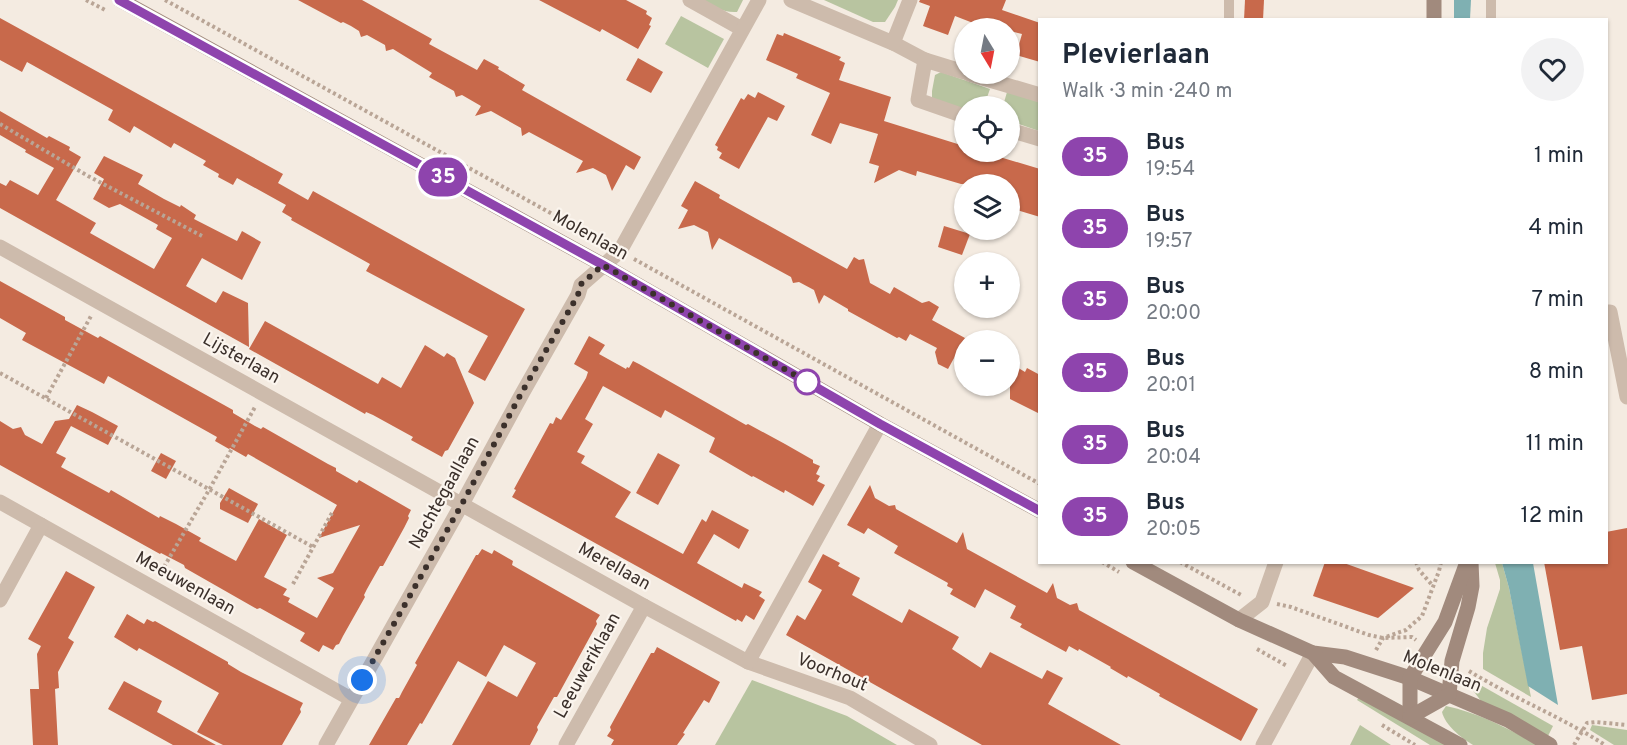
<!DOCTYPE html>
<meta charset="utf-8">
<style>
:root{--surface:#fff;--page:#f2f2f3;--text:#1f2937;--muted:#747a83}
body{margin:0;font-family:Overpass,sans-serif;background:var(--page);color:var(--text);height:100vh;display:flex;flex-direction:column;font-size:22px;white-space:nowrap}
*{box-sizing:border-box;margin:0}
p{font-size:20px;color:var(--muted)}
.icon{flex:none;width:33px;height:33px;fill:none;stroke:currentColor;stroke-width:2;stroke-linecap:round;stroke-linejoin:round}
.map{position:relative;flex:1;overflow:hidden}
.details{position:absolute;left:1038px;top:18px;width:570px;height:546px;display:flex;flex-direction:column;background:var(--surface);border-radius:0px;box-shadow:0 2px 4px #0004}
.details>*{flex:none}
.badge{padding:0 12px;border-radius:20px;font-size:21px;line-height:39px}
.needle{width:39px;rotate:170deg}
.controls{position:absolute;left:954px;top:18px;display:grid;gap:12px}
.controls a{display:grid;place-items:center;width:66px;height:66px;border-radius:50%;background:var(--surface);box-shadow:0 2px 4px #0004;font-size:30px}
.you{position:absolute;width:30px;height:30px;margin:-15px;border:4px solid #fff;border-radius:50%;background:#1a73e8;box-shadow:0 0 0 9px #1a73e833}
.map>.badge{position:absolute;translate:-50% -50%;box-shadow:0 0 0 3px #fff}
.round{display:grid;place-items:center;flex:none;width:63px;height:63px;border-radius:32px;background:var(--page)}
.overview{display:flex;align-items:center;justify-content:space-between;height:102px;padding:0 24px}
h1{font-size:28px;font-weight:700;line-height:45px}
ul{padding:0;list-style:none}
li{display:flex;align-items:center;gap:18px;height:72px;padding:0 24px}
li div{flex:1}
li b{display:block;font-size:22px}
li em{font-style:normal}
li .badge{min-width:66px;font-weight:700;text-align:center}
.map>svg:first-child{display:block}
</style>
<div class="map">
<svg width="1627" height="745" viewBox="0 0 1627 745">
<rect width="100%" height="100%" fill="#f4ebe1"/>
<g fill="#b8c4a0">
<path d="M702,0H743L737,12C723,13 713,6 702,0Z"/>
<polygon points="824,0 898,0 895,7 885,22 873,22"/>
<polygon points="681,16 724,39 708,68 665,44"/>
<polygon points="941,72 990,89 984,106 964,106 964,109 932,98 932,91 935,75"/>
<polygon points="1007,92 1039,102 1039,131 1010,121 1010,106 1003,106"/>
<polygon points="1495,563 1502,563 1509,588 1531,697 1483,669 1483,653 1487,628 1500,589 1500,580"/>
<polygon points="1468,678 1553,726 1548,736 1481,701 1469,685"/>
<polygon points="752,680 847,716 897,745 715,745"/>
<polygon points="1359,697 1447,745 1430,745 1357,700"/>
<path d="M1446,706C1479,713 1509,729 1538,745H1473C1461,738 1445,725 1442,712Z"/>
<polygon points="1360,725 1391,745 1350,745"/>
<polygon points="1592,725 1627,730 1627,745 1614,745 1590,730"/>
</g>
<g fill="#7fb0b2">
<polygon points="1454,0 1471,0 1470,19 1454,19"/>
<polygon points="1502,563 1533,563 1558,705 1528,686 1509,588"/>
</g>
<g fill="#c8694b">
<polygon points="298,0 362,0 432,39 429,44 477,70 484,59 499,67 498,69 525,85 522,90 641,157 634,170 626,165 612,191 606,175 593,168 576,173 583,161 529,132 522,136 521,128 491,111 475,116 481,106 462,95 456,97 454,91 429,77 432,73 393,49 386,51 385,45 367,35 361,37 359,31 351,26 343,22 341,23"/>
<polygon points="539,0 626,0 647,11 646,14 652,18 649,25 651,26 638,49 602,29 600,32"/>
<polygon points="920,0 1006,0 1002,10 1040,23 1040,62 1016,55 1022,34 1010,31 1010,28 986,28 955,16 948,35 923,26 930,6 919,2"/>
<polygon points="1245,0 1264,0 1263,20 1244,20"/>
<polygon points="0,18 283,174 278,183 308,200 313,191 525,309 485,381 468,372 488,336 366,271 370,264 291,220 292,218 282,212 286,205 237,178 233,185 218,177 219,174 203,165 206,161 174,143 171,148 134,126 130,133 108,120 113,110 27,62 22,72 0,60"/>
<polygon points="784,33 841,57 839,60 845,63 839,80 891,97 884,121 964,146 964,152 983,152 1040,169 1040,217 1010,208 1010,184 961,184 917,171 916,176 899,170 874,183 879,166 869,163 878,134 840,123 831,144 811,135 830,93 796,78 798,74 766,60 777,34 783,36"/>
<polygon points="638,58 663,72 651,93 626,80"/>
<polygon points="758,92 785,106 777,121 768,117 739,169 719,158 722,153 717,150 718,147 715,145 741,98 744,100 748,94 755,98"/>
<polygon points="0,111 47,138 49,136 70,147 69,150 81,157 56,200 96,223 90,233 154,269 172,238 156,229 158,225 120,204 109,208 93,199 104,179 94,173 104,156 143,175 138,184 164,199 180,207 181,205 196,215 194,219 237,241 242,231 261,242 242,280 202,258 186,286 216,303 223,291 248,303 249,347 0,208 0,183 6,186 10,180 38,195 54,168 25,152 26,150 0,135"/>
<polygon points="695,181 720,195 719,198 847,269 854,257 859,260 864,259 870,283 890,294 894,287 922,303 929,301 939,307 932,320 965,338 948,369 938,364 935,352 937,348 910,334 906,341 899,337 897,338 848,311 848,309 824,295 819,304 814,290 799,282 793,283 791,277 719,238 712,250 708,232 694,225 678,229 688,210 681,206"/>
<polygon points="944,226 970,234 962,255 938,247"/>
<polygon points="0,281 65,317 65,320 98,338 100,336 233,410 233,413 255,426 261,429 263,427 328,464 336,468 336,471 357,483 359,480 411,510 408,516 409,518 404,528 383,566 380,566 367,589 364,595 365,597 343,636 339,644 336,645 333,650 323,645 319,652 300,641 305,633 260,608 257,609 185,568 184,565 161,553 160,554 0,465 0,421 13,429 21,427 25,435 42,444 55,421 69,419 77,405 92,412 118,426 108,445 71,426 56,453 66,458 61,467 109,493 111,490 159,518 160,516 176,524 201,538 199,541 236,561 259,519 287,535 264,577 287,589 283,595 290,598 288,602 317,618 334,588 317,578 333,573 360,525 319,538 337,505 248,454 246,457 230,448 229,449 215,441 217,437 108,376 104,384 22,340 26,333 0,318"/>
<polygon points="265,321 371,380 378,384 382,377 401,388 425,345 444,357 447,353 455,358 474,403 448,450 445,451 442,457 411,440 413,437 373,415 366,412 365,414 249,349"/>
<polygon points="589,336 605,345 599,354 626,369 627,367 629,368 633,361 639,364 746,425 748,424 785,444 813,460 813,463 820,466 816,474 820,476 817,481 825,485 813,506 785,490 784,493 753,476 752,477 709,452 715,438 665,410 661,418 603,386 585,419 593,424 577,452 585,456 581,463 631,492 615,517 683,554 702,519 706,522 712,510 749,530 739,549 714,534 697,563 742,588 744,583 762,592 759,596 765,600 754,620 746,615 742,622 737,619 736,621 512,497 516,490 514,489 550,423 553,424 556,417 561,420 586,378 588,372 574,364"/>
<polygon points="1010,363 1025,372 1027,368 1040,375 1040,414 1010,399"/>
<polygon points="161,453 176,461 166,479 151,471"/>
<polygon points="658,453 680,465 658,505 636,493"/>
<polygon points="870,485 875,498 889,506 895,505 896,509 957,543 963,532 967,549 1047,593 1053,583 1057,598 1070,605 1077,603 1079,610 1258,709 1241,741 1159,696 1160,694 1128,676 1127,678 1110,668 1111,667 1079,649 1078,651 1069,646 1066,652 1020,627 1022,624 1010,618 1016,606 985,589 975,608 950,594 953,589 947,586 948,583 894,553 898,546 868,528 864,534 847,525"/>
<polygon points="229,488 258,504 248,523 220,509 220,503"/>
<polygon points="1627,528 1627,694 1592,700 1582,646 1560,650 1544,562 1606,562 1606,532"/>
<polygon points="482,549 492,554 494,550 513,561 512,565 600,615 596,621 597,624 557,697 554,697 550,704 537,727 538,730 530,745 452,745 488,681 517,697 536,663 504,645 486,677 458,661 422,724 420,723 407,745 369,745 396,698 399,698 402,692 417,665 415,663 476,555 478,555"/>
<polygon points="823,554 840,563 838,566 860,578 852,595 902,623 909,609 959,637 952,649 981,668 990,652 1042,679 1047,670 1063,678 1048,704 1121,745 982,745 786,635 797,615 805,620 822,590 808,582"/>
<polygon points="1325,562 1341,562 1414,588 1378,618 1313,596"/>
<polygon points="66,571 95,587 68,638 74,642 58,672 59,688 55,689 58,745 33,745 30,689 39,689 37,654 41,646 28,639"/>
<polygon points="127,614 144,624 147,619 153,622 155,621 228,662 228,664 241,672 303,703 300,709 301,712 282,745 223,745 197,732 219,693 139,648 137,651 114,637"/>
<polygon points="657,647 720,682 709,703 704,700 683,733 685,734 677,745 611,745 614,740 607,736 611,730 610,727 651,653 654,653"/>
<polygon points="124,681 162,701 157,712 216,745 173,745 108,709"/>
</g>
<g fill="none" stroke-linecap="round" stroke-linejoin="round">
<g stroke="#b9a596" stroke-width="4" stroke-dasharray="3 3" stroke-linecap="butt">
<polyline points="86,0 107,11"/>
<polyline points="165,0 603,242"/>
<polyline points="994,106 996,99"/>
<polyline points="0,124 88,176 204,237"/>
<polyline points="634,259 1040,484"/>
<polyline points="0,373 313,547"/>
<polyline points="46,398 91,316"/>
<polyline points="1102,562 1119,572"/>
<polyline points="1180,562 1243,596"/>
<polyline points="1416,562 1419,570 1433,586"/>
<polyline points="161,572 209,490 255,407"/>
<polyline points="293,584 333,511"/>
<polyline points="1277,604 1291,607 1369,635 1383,638 1412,637 1416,640"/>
<polyline points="1257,649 1287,666"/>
<polyline points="1376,650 1383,638 1406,630 1422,616 1439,571 1441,562"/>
<path d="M1469,671C1513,698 1562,717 1605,745"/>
<polyline points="1382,725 1415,745"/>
<polyline points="1574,745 1587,723 1596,722 1627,725"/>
</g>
<g stroke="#cdbbac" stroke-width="10">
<polyline points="1229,20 1229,0"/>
<polyline points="1491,20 1491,0"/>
</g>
<g stroke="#cdbbac" stroke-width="15">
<polyline points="690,0 742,29"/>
<polyline points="791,0 893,43 925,60 964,72"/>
<polyline points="893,43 910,0"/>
<polyline points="925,60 918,100 964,116"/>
<polyline points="969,74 1040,95"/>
<polyline points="1010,130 1040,139"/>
<polyline points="0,247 644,606 748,662 850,698 930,745"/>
<polyline points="1606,312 1610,312 1627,397"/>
<polyline points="0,502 351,699"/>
<polyline points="0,600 41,525"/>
<polyline points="1239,620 1262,602 1276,562"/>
<polyline points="748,662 880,424"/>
<polyline points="326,745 462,504 523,392 578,295 581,285 620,251 759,0"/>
<polyline points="566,745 644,606"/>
<polyline points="1263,745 1313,653"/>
</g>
<g stroke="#a18a7d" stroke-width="15">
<polyline points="120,0 603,265 880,424 1040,511"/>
<polyline points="1434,0 1434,20"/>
<polyline points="1133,562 1239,620 1313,653 1345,657 1410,678 1508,720 1550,745"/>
<polyline points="1313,653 1334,677 1460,745"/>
<polyline points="1449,695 1452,661 1468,607 1472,586 1471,562"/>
<polyline points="1410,717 1410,678 1445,622 1467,562"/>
<polyline points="1410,717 1449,695"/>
</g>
</g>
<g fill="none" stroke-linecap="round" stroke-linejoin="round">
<g stroke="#fff" stroke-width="14">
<polyline id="line" points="119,0 603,265 880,424 1040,511"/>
</g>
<use href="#line" stroke="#8e44ad" stroke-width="9"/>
<polyline stroke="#3b302b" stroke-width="6" stroke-dasharray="0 10.8" points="362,680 462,504 522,392 578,295 580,285 603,265 807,382"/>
</g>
<circle fill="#fff" stroke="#8e44ad" stroke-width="3" cx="807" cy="382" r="12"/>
<g text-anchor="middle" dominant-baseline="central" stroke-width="4.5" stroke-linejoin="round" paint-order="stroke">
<g font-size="18" fill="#3b302b" stroke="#fbf5ee">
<text transform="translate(590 236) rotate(29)">Molenlaan</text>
<text transform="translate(241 359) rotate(29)">Lijsterlaan</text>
<text transform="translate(445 493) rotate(-61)">Nachtegaallaan</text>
<text transform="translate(614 567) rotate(29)">Merellaan</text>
<text transform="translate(185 584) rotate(29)">Meeuwenlaan</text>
<text transform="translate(588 666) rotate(-61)">Leeuweriklaan</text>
<text transform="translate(1442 672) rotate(22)">Molenlaan</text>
<text transform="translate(832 673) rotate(22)">Voorhout</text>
</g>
</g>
</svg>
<div class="controls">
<a><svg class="needle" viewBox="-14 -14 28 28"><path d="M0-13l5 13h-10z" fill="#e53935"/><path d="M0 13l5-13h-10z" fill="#747a83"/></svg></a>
<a><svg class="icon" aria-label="locate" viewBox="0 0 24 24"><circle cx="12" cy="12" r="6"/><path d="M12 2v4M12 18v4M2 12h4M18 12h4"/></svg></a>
<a><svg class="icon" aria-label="layers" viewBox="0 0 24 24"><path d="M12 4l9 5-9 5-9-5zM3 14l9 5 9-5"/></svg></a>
<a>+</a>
<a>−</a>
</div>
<div class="you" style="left:362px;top:680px"></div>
<b class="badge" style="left:443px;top:177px;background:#8e44ad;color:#fff">35</b>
<section class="details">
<div class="overview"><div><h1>Plevierlaan</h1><p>Walk · 3 min · 240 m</p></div><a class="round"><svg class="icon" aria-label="heart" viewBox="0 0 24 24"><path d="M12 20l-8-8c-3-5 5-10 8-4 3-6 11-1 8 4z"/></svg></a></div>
<ul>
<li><span class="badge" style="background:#8e44ad;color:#fff">35</span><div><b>Bus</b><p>19:54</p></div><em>1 min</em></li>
<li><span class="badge" style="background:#8e44ad;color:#fff">35</span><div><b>Bus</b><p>19:57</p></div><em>4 min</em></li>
<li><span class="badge" style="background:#8e44ad;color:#fff">35</span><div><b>Bus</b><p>20:00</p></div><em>7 min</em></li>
<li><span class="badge" style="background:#8e44ad;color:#fff">35</span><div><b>Bus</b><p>20:01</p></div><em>8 min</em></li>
<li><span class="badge" style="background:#8e44ad;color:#fff">35</span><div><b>Bus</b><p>20:04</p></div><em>11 min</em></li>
<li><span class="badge" style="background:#8e44ad;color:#fff">35</span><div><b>Bus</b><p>20:05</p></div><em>12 min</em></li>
</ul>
</section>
</div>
